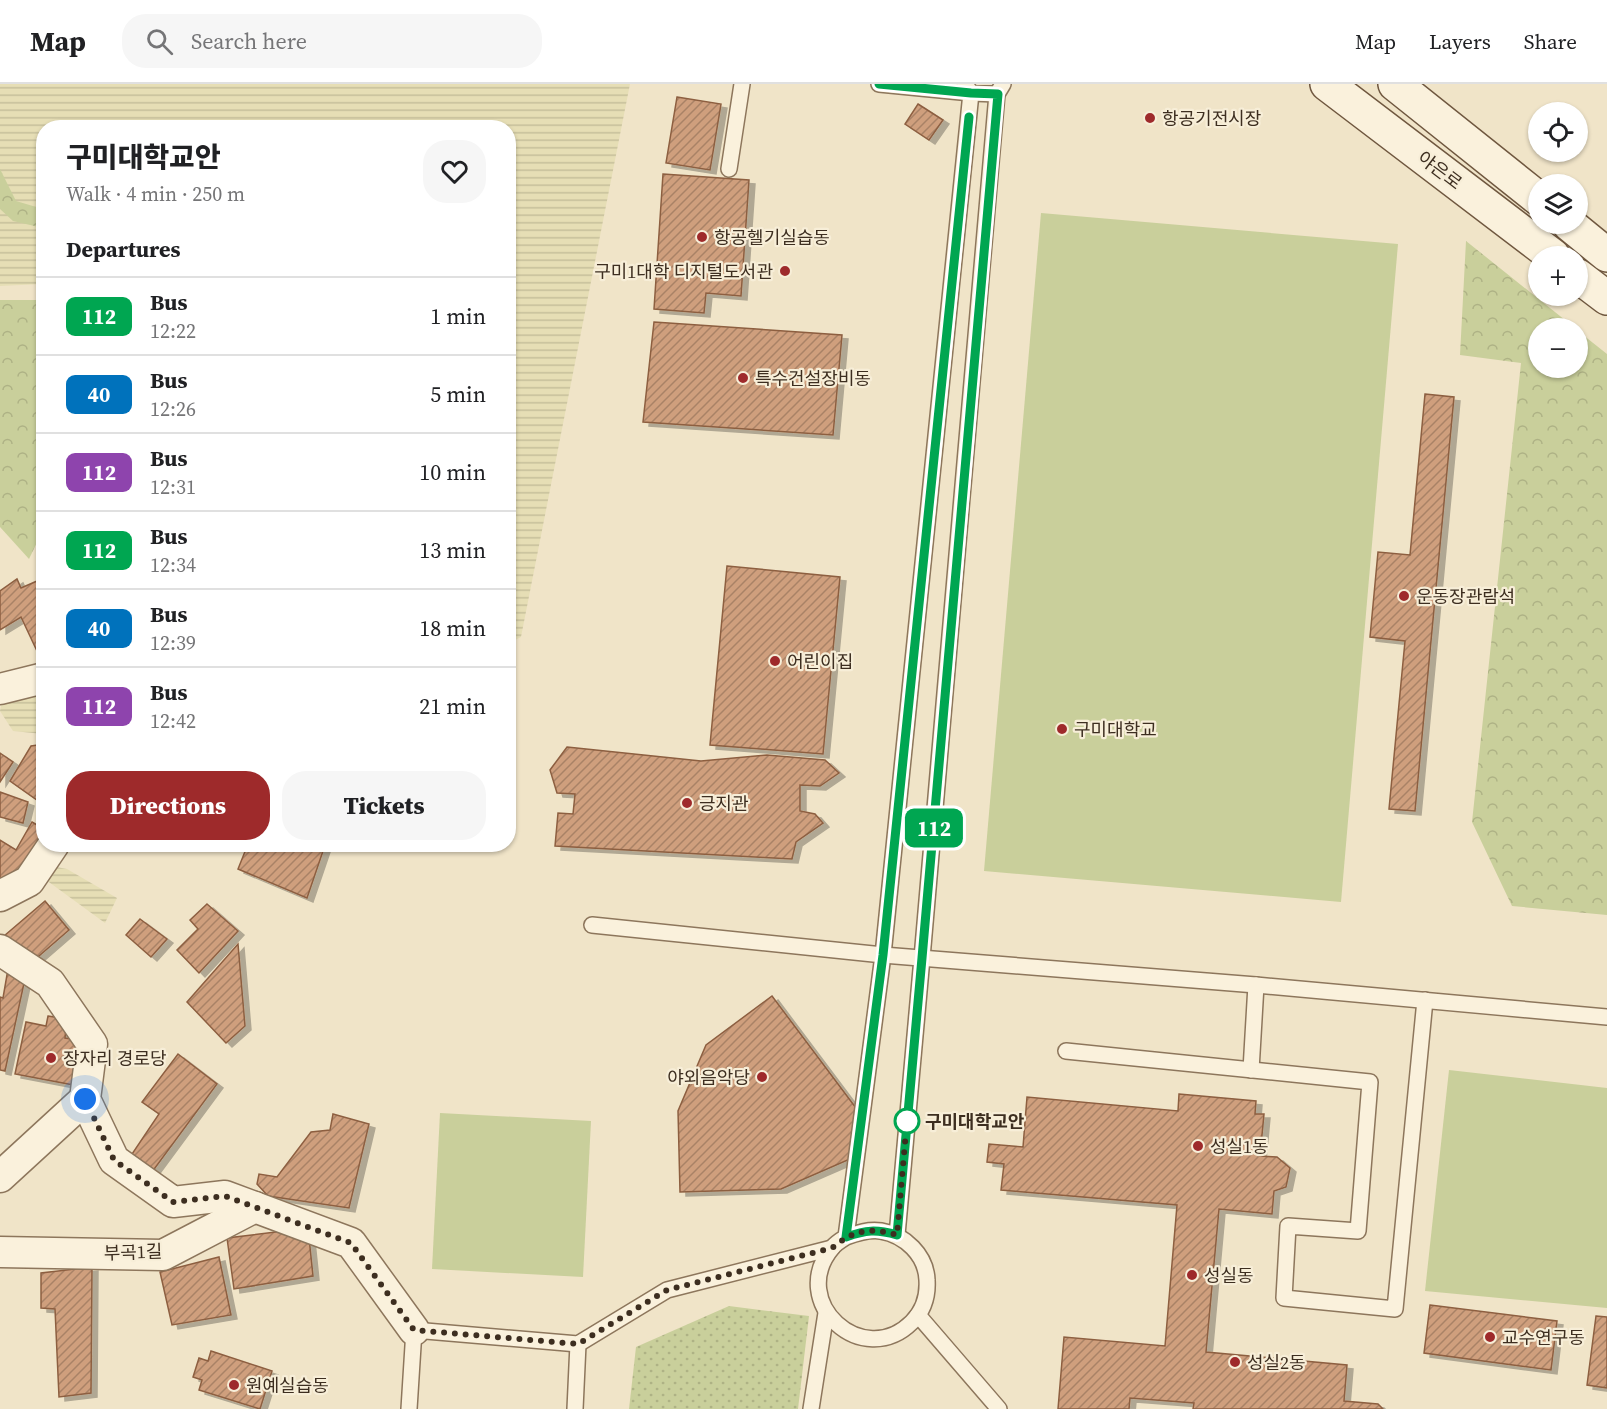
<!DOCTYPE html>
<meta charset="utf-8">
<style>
:root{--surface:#fff;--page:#f6f6f6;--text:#202124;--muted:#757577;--line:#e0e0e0;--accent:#9e2a2b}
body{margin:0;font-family:"Source Serif 4","Noto Sans KR",serif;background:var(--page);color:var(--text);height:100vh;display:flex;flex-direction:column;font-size:22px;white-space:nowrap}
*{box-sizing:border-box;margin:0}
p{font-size:20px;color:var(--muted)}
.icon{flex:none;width:33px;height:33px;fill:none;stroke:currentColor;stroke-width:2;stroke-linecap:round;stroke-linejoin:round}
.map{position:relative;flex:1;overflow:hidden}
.sheet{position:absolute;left:36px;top:36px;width:480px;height:732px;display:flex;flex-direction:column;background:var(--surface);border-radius:24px;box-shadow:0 2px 4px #0004}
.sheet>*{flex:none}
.badge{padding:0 12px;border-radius:9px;font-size:21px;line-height:39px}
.fabs{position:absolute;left:1528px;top:18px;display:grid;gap:12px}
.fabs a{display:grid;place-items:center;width:60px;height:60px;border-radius:50%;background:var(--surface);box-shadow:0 2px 4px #0004;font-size:30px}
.you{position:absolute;width:30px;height:30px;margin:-15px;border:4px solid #fff;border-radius:50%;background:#1a73e8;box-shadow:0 0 0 9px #1a73e833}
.map>.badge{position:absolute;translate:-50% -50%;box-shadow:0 0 0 3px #fff}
h2{padding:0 30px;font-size:22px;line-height:54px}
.round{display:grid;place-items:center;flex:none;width:63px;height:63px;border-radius:24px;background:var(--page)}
.overview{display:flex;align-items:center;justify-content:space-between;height:102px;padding:0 30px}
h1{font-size:28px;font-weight:800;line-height:45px}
.action{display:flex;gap:12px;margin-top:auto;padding:12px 30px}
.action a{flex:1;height:69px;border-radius:24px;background:var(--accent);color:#fff;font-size:24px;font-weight:800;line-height:69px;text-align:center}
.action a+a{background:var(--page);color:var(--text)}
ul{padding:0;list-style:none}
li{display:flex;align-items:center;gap:18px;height:78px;padding:0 30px;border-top:2px solid var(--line)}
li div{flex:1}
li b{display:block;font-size:22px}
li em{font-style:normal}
li .badge{min-width:66px;font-weight:700;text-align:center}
header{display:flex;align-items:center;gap:36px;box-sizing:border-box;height:84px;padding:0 30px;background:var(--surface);border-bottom:2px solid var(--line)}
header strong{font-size:28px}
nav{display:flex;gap:33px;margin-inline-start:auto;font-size:21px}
.search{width:420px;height:54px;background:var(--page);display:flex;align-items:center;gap:15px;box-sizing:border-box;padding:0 21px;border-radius:24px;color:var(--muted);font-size:22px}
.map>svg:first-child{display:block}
</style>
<header>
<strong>Map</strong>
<div class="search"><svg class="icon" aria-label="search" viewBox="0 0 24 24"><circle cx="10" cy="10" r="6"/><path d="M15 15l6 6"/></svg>Search here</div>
<nav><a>Map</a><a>Layers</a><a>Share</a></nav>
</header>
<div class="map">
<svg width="1607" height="1325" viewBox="0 0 1607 1325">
<defs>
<pattern id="farmland-rules" width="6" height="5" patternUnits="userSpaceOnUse" patternTransform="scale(1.5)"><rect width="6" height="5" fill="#e6deb5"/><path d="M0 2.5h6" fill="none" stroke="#c6bf9b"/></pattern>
<pattern id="forest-crowns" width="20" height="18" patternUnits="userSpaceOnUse" patternTransform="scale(1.5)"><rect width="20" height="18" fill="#c9cf9b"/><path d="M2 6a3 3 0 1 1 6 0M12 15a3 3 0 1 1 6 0" fill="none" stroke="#aeb285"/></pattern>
<pattern id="garden-dots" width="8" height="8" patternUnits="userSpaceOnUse" patternTransform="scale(1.5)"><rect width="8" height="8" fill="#c9cf9b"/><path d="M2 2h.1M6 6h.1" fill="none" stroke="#aeb285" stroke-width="1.8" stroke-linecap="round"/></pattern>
<pattern id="building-hatch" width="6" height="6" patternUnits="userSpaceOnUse" patternTransform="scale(1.5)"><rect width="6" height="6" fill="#cf9f7d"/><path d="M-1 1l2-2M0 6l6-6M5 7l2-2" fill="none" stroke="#a98266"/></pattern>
<filter id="shadow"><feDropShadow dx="6" dy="4" stdDeviation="0" flood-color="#0004"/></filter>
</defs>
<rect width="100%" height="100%" fill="#f0e4c8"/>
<g fill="url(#farmland-rules)">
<polygon points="0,0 630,0 521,553 509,559 508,44 44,44 43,200 0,202"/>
<polygon points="43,603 43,650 13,647 0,627 3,613"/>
<polygon points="51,782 67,785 117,814 105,839 42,793"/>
</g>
<g fill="url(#forest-crowns)">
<polygon points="0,85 16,117 43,125 43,144 13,137 0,125"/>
<polygon points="1466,157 1575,244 1539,244 1539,284 1578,284 1578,247 1607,270 1607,831 1512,822 1472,738 1521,279 1460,271"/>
<polygon points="0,216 43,216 43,446 29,475 0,443"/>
</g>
<polygon fill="url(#garden-dots)" points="729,1222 809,1232 798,1325 629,1325 636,1263"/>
<g fill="#c9cf9b">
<polygon points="1041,129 1398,160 1341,818 984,787"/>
<polygon points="1449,986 1607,1004 1607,1224 1425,1207"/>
<polygon points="440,1029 591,1037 583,1193 432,1185"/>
</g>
<g fill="url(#building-hatch)" stroke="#8d5f41" stroke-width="1.5" filter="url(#shadow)">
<polygon points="677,13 721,20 710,86 666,79"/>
<polygon points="918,20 943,36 929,56 905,40"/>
<polygon points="663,90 749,96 741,212 706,209 704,229 654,225"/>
<polygon points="654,238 842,251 833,351 643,338"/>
<polygon points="1425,310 1454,313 1415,727 1389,725 1405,557 1370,553 1378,468 1410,471"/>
<polygon points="727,482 840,493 823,670 710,661"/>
<polygon points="44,494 44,582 21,533 0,546 0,507 17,495 21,504"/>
<polygon points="44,660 44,721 10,697 31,662"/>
<polygon points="567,663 701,677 767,671 825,676 839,689 820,702 800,701 800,727 815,730 823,739 796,758 792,775 555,762 558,729 573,730 575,710 557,709 550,686"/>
<polygon points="0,669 13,678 0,698"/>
<polygon points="0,708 28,718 23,739 0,733"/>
<polygon points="32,738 44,745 44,757 26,787 0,804 0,756 16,766"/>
<polygon points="248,760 317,760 324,764 307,814 238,785"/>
<polygon points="45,817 69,846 32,878 4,852"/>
<polygon points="207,820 238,847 199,889 177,866 198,845 190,836"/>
<polygon points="140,835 167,855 151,873 126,851"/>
<polygon points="238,860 245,942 226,959 187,918"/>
<polygon points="8,885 26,890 5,987 0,986 0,913 3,914"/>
<polygon points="772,912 856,1024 850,1075 781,1105 680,1108 678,1027 706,961"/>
<polygon points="48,932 67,935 65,954 87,957 79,1002 15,990 26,938 46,942"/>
<polygon points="178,970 217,1000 152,1088 130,1073 159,1030 142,1018"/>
<polygon points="1179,1010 1256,1017 1255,1030 1264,1030 1260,1072 1277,1073 1290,1084 1286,1103 1274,1107 1272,1130 1219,1125 1206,1268 1347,1281 1344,1317 1378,1320 1383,1325 1193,1325 1194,1319 1130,1314 1129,1325 1058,1325 1064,1253 1165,1262 1177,1121 1001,1106 1004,1080 987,1078 989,1060 1023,1063 1027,1013 1178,1027"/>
<polygon points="333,1030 369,1040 349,1124 268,1112 257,1100 259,1090 277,1093 311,1048 330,1046"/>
<polygon points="308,1144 313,1192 234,1205 227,1154"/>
<polygon points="219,1173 231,1231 172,1241 160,1188"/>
<polygon points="92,1183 91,1309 59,1313 55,1225 41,1224 41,1189"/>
<polygon points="1430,1221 1557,1237 1551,1286 1424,1269"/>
<polygon points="1596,1232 1607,1233 1607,1304 1587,1301"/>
<polygon points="211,1267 272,1287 260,1325 199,1306 202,1296 193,1293 199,1274 208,1277"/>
</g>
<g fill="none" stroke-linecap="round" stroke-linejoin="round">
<g stroke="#8d765c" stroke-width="18">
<g id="service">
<polyline points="879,0 971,9 997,10"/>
<polyline points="729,85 742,0"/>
<polyline points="592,841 883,871 1256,901 1607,933"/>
<polyline points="1066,967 1370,998 1358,1147 1288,1142 1284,1214 1395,1225 1425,916"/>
<polyline points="1251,986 1256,901"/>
<polyline points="897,1151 922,874 997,10 1003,0"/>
<path d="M846,1153C857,1149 869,1145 881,1147C905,1151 926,1171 927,1196C928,1212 923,1227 912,1238C863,1287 787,1218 832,1164C835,1160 841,1156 846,1153L883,871L971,9L965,0"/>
<polyline points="918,1231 999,1325"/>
<polyline points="409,1325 414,1246 578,1260 667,1206 832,1164"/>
<polyline points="575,1325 578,1260"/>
<polyline points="811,1325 826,1229"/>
</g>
</g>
<g stroke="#8d765c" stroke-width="33">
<g id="minor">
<polyline points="0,605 44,594"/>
<polyline points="0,812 29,797 54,760"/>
<polyline points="0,866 50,899 92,960 85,1015 114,1076 173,1118 225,1112 351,1159 414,1246"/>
<polyline points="0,1093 85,1015"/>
<polyline points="0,1168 163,1171 255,1123"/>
</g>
</g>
<g stroke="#6f573f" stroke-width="36">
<g id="secondary">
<polyline points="1327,0 1553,172"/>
<polyline points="1395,0 1539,115"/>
<polyline points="1569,140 1607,171"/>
<polyline points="1578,192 1607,214"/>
</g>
</g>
<use href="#service" stroke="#faf1dc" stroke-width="15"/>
<use href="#minor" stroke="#faf1dc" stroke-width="30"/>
<use href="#secondary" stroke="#faf1dc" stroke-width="33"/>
</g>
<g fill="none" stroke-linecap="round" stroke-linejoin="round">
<g stroke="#fff" stroke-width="14">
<path id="line" d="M879,0L971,9L998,10L922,874L897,1151C876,1145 866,1146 846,1153L883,871L969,33"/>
</g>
<use href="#line" stroke="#00a651" stroke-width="9"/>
<path stroke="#3d2e20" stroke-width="6" stroke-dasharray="0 10.8" d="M85,1015L114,1076L173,1118L225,1112L351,1159L414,1246L578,1260L667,1206L832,1164C854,1146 869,1143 897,1151L907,1036V1037"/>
</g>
<g fill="#9e2a2b" stroke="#f7eed8" stroke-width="2">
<circle cx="1150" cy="34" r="6"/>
<circle cx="702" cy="153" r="6"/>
<circle cx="785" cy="187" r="6"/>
<circle cx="743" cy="294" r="6"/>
<circle cx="1404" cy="512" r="6"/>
<circle cx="775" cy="577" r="6"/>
<circle cx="1062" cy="645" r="6"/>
<circle cx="687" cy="719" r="6"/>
<circle cx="51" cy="974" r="6"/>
<circle cx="762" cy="993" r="6"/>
<circle cx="1198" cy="1062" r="6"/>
<circle cx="1192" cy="1191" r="6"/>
<circle cx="1490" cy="1253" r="6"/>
<circle cx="1235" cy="1278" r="6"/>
<circle cx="234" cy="1301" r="6"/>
</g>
<circle fill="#fff" stroke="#00a651" stroke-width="3" cx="907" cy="1037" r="12"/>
<g text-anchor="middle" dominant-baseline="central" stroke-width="4.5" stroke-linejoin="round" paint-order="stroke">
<g font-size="18" fill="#3d2e20" stroke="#f7eed8" text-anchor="start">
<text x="1162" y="34">항공기전시장</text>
<text x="714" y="153">항공헬기실습동</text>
<text x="773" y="187" text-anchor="end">구미1대학 디지털도서관</text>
<text x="755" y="294">특수건설장비동</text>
<text x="1416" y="512">운동장관람석</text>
<text x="787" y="577">어린이집</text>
<text x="1074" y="645">구미대학교</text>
<text x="699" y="719">긍지관</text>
<text x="63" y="974">장자리 경로당</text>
<text x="750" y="993" text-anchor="end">야외음악당</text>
<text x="1210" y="1062">성실1동</text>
<text x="1204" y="1191">성실동</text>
<text x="1502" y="1253">교수연구동</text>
<text x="1247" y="1278">성실2동</text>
<text x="246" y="1301">원예실습동</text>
</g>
<g font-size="18" fill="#3d2e20" stroke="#f7eed8">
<text transform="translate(1440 86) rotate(37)">야은로</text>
<text transform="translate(133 1168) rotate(-2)">부곡1길</text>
</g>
<g font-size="18" font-weight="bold" fill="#3d2e20" stroke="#f7eed8" text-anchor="start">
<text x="925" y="1037">구미대학교안</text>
</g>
</g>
</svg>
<div class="fabs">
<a><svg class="icon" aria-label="locate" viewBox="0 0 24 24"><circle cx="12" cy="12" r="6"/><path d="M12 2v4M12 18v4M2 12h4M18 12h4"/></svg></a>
<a><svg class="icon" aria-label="layers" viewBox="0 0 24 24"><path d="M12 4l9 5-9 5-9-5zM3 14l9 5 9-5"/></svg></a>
<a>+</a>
<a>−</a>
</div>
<div class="you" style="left:85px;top:1015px"></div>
<b class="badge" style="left:934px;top:744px;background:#00a651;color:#fff">112</b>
<section class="sheet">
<div class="overview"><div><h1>구미대학교안</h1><p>Walk · 4 min · 250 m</p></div><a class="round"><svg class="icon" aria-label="heart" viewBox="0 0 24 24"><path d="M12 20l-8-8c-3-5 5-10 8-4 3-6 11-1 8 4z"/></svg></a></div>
<h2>Departures</h2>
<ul>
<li><span class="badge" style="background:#00a651;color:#fff">112</span><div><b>Bus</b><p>12:22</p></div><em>1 min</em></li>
<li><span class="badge" style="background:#0072bc;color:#fff">40</span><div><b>Bus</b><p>12:26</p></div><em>5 min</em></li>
<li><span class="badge" style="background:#8e44ad;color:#fff">112</span><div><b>Bus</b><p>12:31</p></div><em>10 min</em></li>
<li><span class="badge" style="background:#00a651;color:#fff">112</span><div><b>Bus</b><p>12:34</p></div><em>13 min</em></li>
<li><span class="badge" style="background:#0072bc;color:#fff">40</span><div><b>Bus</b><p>12:39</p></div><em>18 min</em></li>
<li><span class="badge" style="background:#8e44ad;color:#fff">112</span><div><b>Bus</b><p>12:42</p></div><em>21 min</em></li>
</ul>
<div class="action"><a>Directions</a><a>Tickets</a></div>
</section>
</div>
